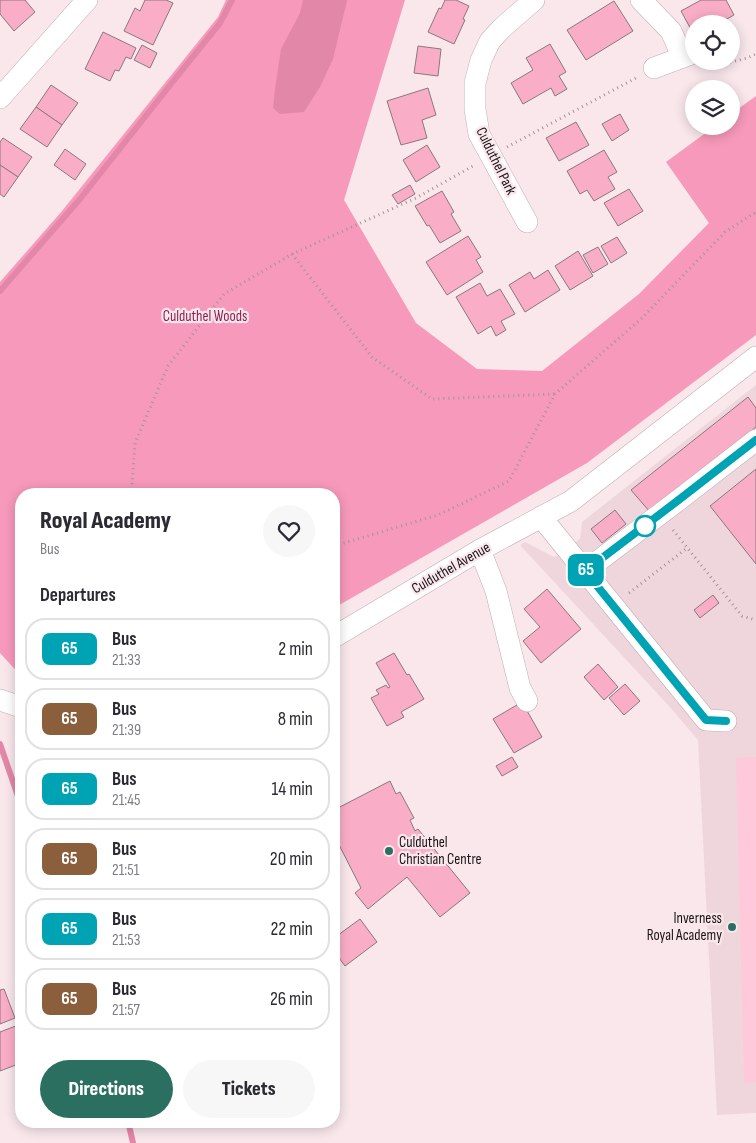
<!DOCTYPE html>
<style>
:root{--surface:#fff;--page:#f7f7f7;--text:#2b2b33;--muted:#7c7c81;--line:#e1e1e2;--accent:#2b6f61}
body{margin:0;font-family:"Sofia Sans Condensed",sans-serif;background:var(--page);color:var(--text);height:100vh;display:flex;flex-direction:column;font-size:19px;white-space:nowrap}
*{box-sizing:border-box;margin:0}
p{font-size:16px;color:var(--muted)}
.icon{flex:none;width:28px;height:28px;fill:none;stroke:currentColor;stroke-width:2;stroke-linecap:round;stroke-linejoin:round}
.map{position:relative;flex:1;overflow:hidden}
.drawer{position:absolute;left:15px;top:488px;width:325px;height:640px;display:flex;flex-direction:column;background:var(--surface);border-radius:20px;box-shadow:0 2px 12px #0003}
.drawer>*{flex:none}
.badge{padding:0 10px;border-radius:8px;font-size:18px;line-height:32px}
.controls{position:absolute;left:685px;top:15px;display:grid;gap:10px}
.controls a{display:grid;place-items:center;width:55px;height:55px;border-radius:50%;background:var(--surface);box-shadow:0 2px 12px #0003;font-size:25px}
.map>.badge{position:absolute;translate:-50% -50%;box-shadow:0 0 0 2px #fff}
h2{padding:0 25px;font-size:19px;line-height:45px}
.round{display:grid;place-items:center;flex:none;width:52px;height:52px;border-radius:26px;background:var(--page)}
.head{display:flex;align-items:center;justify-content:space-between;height:85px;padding:0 25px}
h1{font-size:24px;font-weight:800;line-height:38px}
.button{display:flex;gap:10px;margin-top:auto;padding:10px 25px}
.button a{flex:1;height:58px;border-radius:30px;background:var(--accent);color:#fff;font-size:20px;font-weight:800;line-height:58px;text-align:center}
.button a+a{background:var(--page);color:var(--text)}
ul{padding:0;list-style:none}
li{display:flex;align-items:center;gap:15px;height:62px;margin:0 10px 8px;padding:0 15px;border:2px solid var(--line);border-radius:20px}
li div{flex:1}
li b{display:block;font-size:19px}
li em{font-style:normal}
li .badge{min-width:55px;font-weight:700;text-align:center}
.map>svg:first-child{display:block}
</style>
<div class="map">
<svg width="756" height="1143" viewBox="0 0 756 1143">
<rect width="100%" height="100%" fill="#f9e7ec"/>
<polygon fill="#efd6dd" points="756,385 756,1113 717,1115 698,740 669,706 520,545 525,542 554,557 556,556 580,539 582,522"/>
<polygon fill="#fec9da" points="756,757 756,1082 744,1083 736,758"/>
<polygon fill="#f799ba" points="226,0 405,0 344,200 416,323 477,369 542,371 639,294 709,223 666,162 715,126 731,126 731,114 756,96 756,335 587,463 334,608 334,494 21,494 21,676 0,653 0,282 62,211 218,17"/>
<polygon fill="#e387a8" points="303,0 347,0 346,5 333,59 320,87 304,112 280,114 273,108 275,89 281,49 300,13"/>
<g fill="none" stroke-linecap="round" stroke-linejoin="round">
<g stroke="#e387a8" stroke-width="6">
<polyline points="0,291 80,199 171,84 220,23 232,0"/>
<polyline points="0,744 21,805"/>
<polyline points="128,1121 133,1143"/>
</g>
</g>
<g fill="#faadc7" stroke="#89797e">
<polygon points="0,0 25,0 35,12 14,31 0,14"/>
<polygon points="145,0 166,0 173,3 153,45 124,31 135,8 140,11"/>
<polygon points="445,0 456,0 469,6 463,19 465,20 454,44 428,32 439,8 441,9"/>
<polygon points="701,0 726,0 734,15 718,24 694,24 694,35 681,11"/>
<polygon points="614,1 633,31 586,60 567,30"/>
<polygon points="103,32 136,48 131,59 126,57 119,71 115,70 110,81 85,69"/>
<polygon points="550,44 566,72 559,76 567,89 555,96 551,88 523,104 511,83 533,70 526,58"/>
<polygon points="142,45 157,53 150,68 134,60"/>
<polygon points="418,46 441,49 438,76 414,73"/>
<polygon points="51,85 78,103 62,125 36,107"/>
<polygon points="428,88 436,115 422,120 427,138 401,145 387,101"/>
<polygon points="36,107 62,125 47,147 20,129"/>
<polygon points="620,114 629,130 612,141 602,124"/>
<polygon points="576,122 589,145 559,161 546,138"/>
<polygon points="3,138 32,157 18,177 0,165 0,142"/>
<polygon points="427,145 440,167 416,182 403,160"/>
<polygon points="65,149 86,164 75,180 54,165"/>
<polygon points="604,150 617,172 608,177 615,189 594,201 587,190 580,194 567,171"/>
<polygon points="0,165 18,177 4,197 0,194"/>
<polygon points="410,185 415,194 398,204 392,195"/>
<polygon points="629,189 643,211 618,226 604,203"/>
<polygon points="442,191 454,212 451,214 461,231 440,243 429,225 427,226 415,206"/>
<polygon points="468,236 481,257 476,260 483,272 447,295 426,262"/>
<polygon points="617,237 627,253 611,263 601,246"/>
<polygon points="598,247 608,264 593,273 583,255"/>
<polygon points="578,251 593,276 570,290 555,266"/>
<polygon points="548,270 560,290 525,312 509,285 530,272 534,279"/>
<polygon points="480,283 487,296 500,289 515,314 501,321 506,330 496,336 491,326 478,334 456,297"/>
<polygon points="748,397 756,408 756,427 650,512 631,490"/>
<polygon points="756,469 756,564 710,506"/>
<polygon points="615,510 626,524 602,543 591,529"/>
<polygon points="547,589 581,629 541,663 523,641 540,627 524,609"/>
<polygon points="713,595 719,603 700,618 694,610"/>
<polygon points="394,653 407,675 409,674 424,699 401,712 404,717 387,726 371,698 379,694 376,690 386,685 388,688 390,687 376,663"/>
<polygon points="598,664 618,687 604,700 584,677"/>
<polygon points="625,684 640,701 624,715 609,698"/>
<polygon points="522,702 542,737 514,753 493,719"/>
<polygon points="512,757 518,767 502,776 496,766"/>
<polygon points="390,781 396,794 400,792 414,818 410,820 415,831 418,829 470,893 440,917 407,877 368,909 355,893 361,888 334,835 334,810"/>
<polygon points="360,919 377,942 345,966 334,951 334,938"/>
<polygon points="4,989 15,1018 0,1024 0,990"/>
<polygon points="21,1024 21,1063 0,1071 0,1032"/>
</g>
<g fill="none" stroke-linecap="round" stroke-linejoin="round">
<g stroke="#c0afb4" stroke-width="22">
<g id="minor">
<polyline points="641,0 671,31 682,56"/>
<polyline points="654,68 694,53"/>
<polyline points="0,98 87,0"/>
<polyline points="527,222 479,134 475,109 475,83 481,60 490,41 502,28 534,0"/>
<polyline points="541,517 706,720 726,721"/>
<polyline points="480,550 496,591 520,688 527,701"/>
<polyline points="585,571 676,502 756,440"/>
<polyline points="334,637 480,550 571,501 756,357"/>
<polyline points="0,700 21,707"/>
</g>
</g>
<g stroke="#a29599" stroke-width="3" stroke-dasharray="1 4" stroke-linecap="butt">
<polyline points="722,61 724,64 747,58 756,54"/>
<polyline points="507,147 636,78"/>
<polyline points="292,254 372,357 432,399 555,394"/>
<polyline points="130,494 132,484 135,443 168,366 224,294 292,254 416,198 473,166"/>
<polyline points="673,530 742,616 756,620"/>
<polyline points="334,546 438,515 509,481 555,394 642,318 725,232 756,212"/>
<polyline points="629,593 687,548"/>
</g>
<use href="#minor" stroke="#fff" stroke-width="21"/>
</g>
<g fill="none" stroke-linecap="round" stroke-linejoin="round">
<g stroke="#fff" stroke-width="11">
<polyline id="line" points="726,721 706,720 585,571 676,502 756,440"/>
</g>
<use href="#line" stroke="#00a3b4" stroke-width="8"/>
</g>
<circle fill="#fff" stroke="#00a3b4" stroke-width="2.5" cx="645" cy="526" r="10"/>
<g fill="#2b6f61" stroke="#f9e7ec" stroke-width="2">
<circle cx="389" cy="851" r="5"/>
<circle cx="732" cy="927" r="5"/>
</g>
<g text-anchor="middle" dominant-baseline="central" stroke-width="4.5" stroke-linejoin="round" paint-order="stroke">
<g font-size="15" fill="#191415" stroke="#f9e7ec">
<text transform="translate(496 161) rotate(64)">Culduthel Park</text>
<text transform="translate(451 568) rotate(-30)">Culduthel Avenue</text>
</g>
<g font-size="15" fill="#8e2153" stroke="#f9e7ec">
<text x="205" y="316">Culduthel Woods</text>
</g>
<g font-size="15" fill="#191415" stroke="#f9e7ec" text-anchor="start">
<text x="399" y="842">Culduthel<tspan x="399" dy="17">Christian Centre</tspan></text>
<text x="722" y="918" text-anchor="end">Inverness<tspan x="722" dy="17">Royal Academy</tspan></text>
</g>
</g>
</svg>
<div class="controls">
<a><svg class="icon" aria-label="locate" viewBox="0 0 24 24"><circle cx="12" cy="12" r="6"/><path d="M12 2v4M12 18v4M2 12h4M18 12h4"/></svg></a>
<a><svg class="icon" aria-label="layers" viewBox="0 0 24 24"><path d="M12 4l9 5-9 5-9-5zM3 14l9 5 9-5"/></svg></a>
</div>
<b class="badge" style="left:586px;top:570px;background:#00a3b4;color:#fff">65</b>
<section class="drawer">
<div class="head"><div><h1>Royal Academy</h1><p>Bus</p></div><a class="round"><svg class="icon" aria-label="heart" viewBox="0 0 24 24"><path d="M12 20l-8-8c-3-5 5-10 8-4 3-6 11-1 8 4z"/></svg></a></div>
<h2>Departures</h2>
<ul>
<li><span class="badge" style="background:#00a3b4;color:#fff">65</span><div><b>Bus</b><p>21:33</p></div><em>2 min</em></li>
<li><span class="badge" style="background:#8b5e3c;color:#fff">65</span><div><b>Bus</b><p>21:39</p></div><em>8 min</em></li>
<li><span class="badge" style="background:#00a3b4;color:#fff">65</span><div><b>Bus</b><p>21:45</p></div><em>14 min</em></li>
<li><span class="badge" style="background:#8b5e3c;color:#fff">65</span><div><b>Bus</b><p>21:51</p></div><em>20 min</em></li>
<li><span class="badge" style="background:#00a3b4;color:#fff">65</span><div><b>Bus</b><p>21:53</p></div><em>22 min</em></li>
<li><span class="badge" style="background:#8b5e3c;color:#fff">65</span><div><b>Bus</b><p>21:57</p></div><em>26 min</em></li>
</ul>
<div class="button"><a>Directions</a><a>Tickets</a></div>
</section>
</div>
